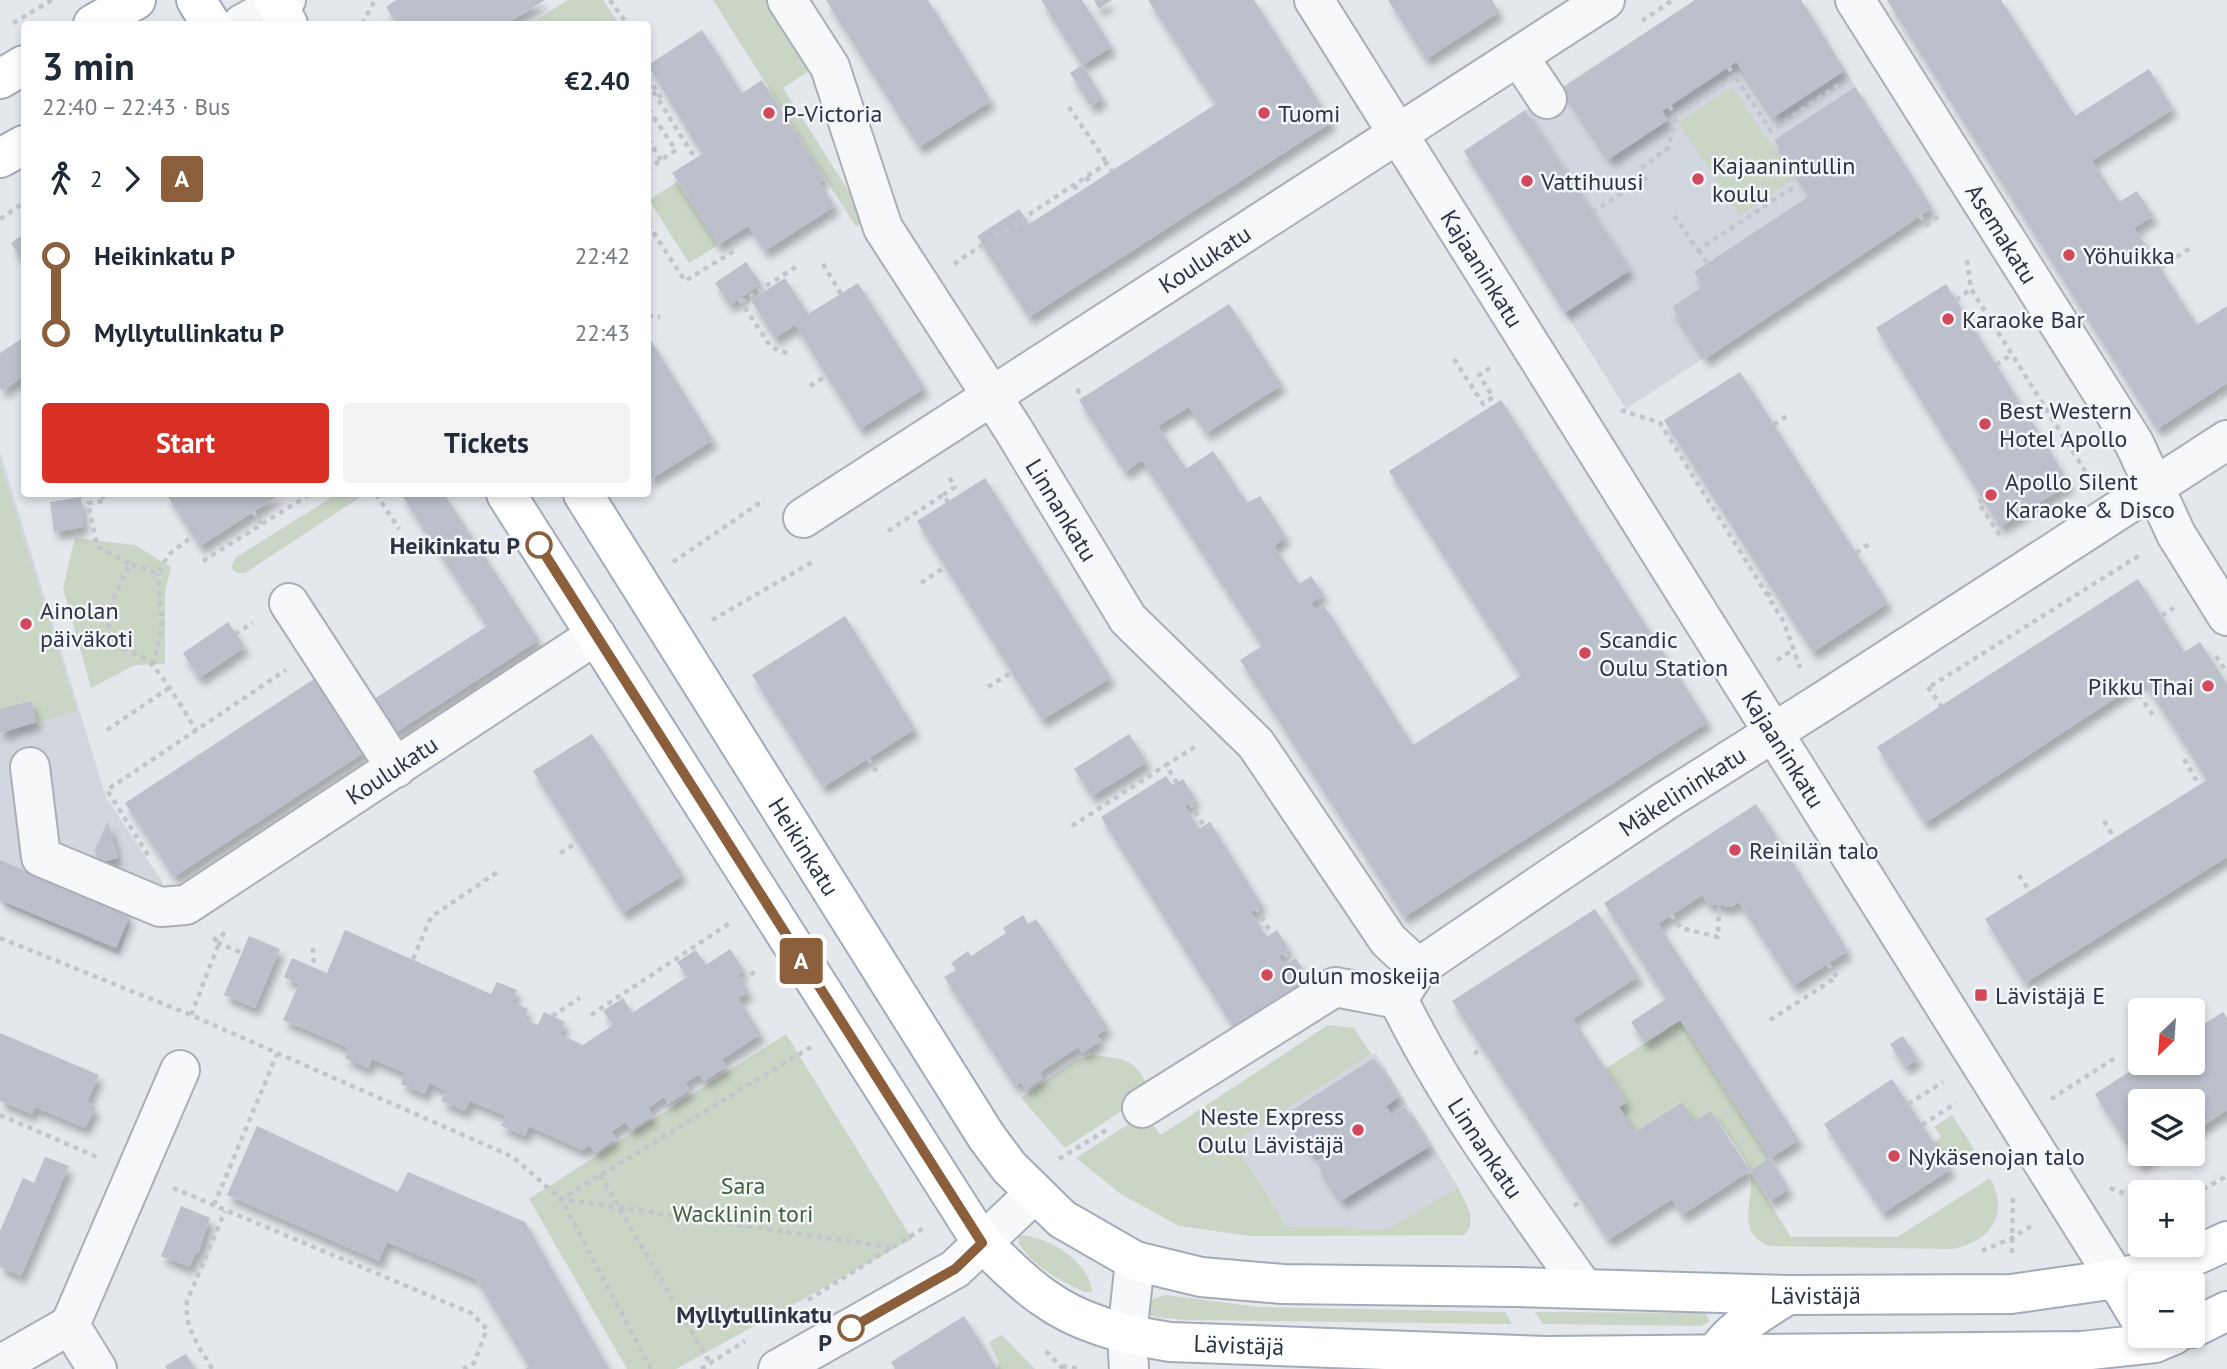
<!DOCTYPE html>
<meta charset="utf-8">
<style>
:root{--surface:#fff;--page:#f2f2f3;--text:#1f2937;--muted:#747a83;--accent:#d93025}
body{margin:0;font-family:"PT Sans",sans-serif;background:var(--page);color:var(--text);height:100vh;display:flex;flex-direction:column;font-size:26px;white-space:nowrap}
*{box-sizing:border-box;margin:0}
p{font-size:23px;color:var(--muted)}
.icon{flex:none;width:38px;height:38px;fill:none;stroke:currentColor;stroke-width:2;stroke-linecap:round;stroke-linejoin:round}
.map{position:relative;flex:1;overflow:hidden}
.panel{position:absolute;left:21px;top:21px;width:630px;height:476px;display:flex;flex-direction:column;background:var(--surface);border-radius:7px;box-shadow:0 4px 10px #0003}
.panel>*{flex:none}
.badge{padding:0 14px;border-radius:5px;font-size:24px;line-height:46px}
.needle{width:46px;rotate:205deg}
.controls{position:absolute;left:2128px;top:998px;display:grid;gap:14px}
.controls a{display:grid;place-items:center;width:77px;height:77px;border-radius:7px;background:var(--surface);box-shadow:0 4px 10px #0003;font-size:35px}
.map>.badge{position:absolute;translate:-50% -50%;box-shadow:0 0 0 4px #fff}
.legs{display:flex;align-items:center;gap:10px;height:77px;padding:0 21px;font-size:23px}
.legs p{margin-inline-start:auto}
.head{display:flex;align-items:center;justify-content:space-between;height:119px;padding:0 21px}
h1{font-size:38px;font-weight:700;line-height:52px}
.button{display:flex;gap:14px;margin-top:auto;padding:14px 21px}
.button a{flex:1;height:80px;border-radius:7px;background:var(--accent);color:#fff;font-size:28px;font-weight:700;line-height:80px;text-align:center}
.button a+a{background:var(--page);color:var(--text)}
ul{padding:0 21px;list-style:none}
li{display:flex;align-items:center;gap:24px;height:77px;font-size:26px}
li i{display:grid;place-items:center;width:10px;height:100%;margin:0 9px;background:currentColor}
li i::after{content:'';width:18px;height:18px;margin:-9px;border:5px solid;border-radius:50%;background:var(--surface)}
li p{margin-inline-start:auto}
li:first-child i{background:linear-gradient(#0000 50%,currentColor 0)}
li:last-child i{background:linear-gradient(currentColor 50%,#0000 0)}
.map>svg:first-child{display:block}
</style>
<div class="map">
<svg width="2227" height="1369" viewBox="0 0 2227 1369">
<defs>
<filter id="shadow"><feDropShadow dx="4.5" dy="8" stdDeviation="3.5" flood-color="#0004"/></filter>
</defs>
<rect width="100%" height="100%" fill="#e4e7ec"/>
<g fill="#d2d6de">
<polygon points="1695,0 1801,0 1932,208 1626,409 1464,151"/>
<polygon points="0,452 106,797 163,883 132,918 119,955 0,903"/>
<polygon points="1371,1054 1376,1054 1458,1187 1387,1229 1288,1227 1234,1142"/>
</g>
<g fill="#c9d6c5">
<polygon points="568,0 603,0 619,24 530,24"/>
<polygon points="713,0 773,0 815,67 783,88 867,220 856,227"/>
<polygon points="1732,87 1794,179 1740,216 1678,122"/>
<polygon points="677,182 718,245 689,263 649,200"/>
<polygon points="0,464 77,711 37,722 31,701 0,709"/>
<polygon points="337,494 365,494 245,573 238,573 233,570 232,565 235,558"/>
<polygon points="75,538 135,545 171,567 165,592 165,664 135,665 91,688 63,588"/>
<path d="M1680,1020L1770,1158L1750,1171L1791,1237H1897L1990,1178C2010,1214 1991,1241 1953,1249L1769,1246C1733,1229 1756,1202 1750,1172C1748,1160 1720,1124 1711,1111L1694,1121L1681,1102L1635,1132L1619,1107L1627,1102L1605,1069Z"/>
<path d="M1328,1025L1354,1028L1371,1054L1234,1143L1288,1227L1387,1229L1458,1187C1466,1205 1479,1220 1464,1235L1251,1236L1179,1226L1121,1194L1076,1158L1144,1114L1161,1135Z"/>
<polygon points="786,1034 912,1239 676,1369 627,1369 529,1199"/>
<path d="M1094,1055C1120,1059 1135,1057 1147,1085L1140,1099L1065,1148L1021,1098L1077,1059Z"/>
<polygon points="1952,1115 1976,1152 1951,1169 1934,1143 1941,1137 1934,1127"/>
<path d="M1020,1235C1049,1237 1089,1261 1092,1292H1085C1060,1281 1033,1267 1018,1242Z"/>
<path d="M1166,1295L1258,1307L1505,1312L1512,1324L1188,1320L1163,1318L1138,1313C1147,1302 1153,1298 1166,1295Z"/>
<polygon points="1535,1312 1705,1313 1710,1321 1701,1326 1543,1324"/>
<polygon points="1002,1335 1035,1369 997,1369 999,1363 989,1342"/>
</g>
<g fill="#bbc0ca" filter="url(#shadow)">
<polygon points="396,0 545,0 506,24 397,24 386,7"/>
<polygon points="826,0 928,0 991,101 919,147"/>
<polygon points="1041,0 1082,0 1112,47 1082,65"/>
<polygon points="1094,0 1112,0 1099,9"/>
<polygon points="1148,0 1254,0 1332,122 1029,317 977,236 1019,209 1029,224 1216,104"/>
<polygon points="1388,0 1492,0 1499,12 1426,59"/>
<polygon points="1695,0 1801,0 1844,71 1774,117 1736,62 1662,111 1668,120 1609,159 1562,88"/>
<polygon points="1887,0 2001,0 2075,116 2149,69 2173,109 2092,161 2119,202 2137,191 2153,216 2134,228 2197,325 2227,306 2227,383 2157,429"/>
<polygon points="702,30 742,93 762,80 825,178 819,182 835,206 765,251 748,226 718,245 672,173 702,154 648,65"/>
<polygon points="1082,65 1103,99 1091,106 1070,73"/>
<polygon points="1855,87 1932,208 1705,359 1672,307 1703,286 1694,272 1811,195 1774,140"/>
<polygon points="1525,110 1630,270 1565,313 1464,151"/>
<polygon points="24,234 24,264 11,243"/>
<polygon points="746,262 761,284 730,305 715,283"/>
<polygon points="785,278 808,314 858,283 925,388 860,429 795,325 775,338 751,300"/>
<polygon points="1946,284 2070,484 2000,527 1876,328"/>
<polygon points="1229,304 1282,385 1206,433 1189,407 1158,426 1186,469 1213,451 1247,503 1260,496 1286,537 1274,546 1299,584 1311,576 1324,595 1311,603 1316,611 1324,605 1413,745 1521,676 1389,471 1501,400 1708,722 1404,917 1240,660 1262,646 1142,460 1125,472 1079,400"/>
<polygon points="648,336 713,440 648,481"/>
<polygon points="24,337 24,376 2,391 0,388 0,353"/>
<polygon points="1740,372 1888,603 1813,652 1664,420"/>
<polygon points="985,478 1111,678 1042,720 917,521"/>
<polygon points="166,494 281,494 200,546"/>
<polygon points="401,494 444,494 539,640 395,733 374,699 487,626"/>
<polygon points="81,497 84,527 54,532 50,502"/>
<polygon points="2138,579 2184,652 2200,642 2227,684 2227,857 2025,983 1985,919 2207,780 2191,754 2143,680 1925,823 1877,747"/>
<polygon points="845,616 915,729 823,787 752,675"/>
<polygon points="228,622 245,647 199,678 183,653"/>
<polygon points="317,677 366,751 174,877 125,803"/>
<polygon points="31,701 37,722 0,733 0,709"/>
<polygon points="592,734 683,875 623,913 533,771"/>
<polygon points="1129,734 1147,762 1092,796 1074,769"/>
<polygon points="1166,776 1172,785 1183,779 1196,800 1185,806 1199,829 1210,822 1262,905 1251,912 1267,937 1277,930 1289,950 1279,956 1284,965 1296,958 1308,978 1297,985 1299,988 1234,1028 1101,817"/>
<polygon points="1756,804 1848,951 1793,986 1739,902 1731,907 1708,904 1702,895 1658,924 1799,1140 1770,1158 1789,1189 1770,1201 1750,1171 1770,1158 1680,1020 1645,1043 1631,1022 1666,999 1604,903"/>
<polygon points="108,821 118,858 98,863 95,850"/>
<polygon points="0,860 130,915 116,948 0,900"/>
<polygon points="1595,909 1639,976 1573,1019 1627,1102 1619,1107 1635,1132 1682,1102 1694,1121 1711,1111 1750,1171 1682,1215 1672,1199 1608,1240 1452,1001"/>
<polygon points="1023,915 1028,924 1036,919 1108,1028 1097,1035 1101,1041 1082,1053 1078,1047 1040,1072 1043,1078 1026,1090 1021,1082 1015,1086 944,977 956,970 951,963 968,951 971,956 1006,933 1003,928"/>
<polygon points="345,930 491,994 497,982 517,990 512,1002 528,1009 524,1019 538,1025 544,1012 565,1022 560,1034 583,1045 613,1025 603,1011 623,998 632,1013 687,977 677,962 696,950 706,965 730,949 744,971 738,975 749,992 738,998 761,1034 722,1059 726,1067 704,1081 699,1074 685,1083 690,1090 668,1104 664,1097 648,1108 653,1116 631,1130 626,1122 611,1132 616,1139 595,1153 590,1145 582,1150 529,1126 525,1136 501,1126 506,1116 470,1101 465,1111 441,1101 446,1091 429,1083 425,1094 401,1084 405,1073 372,1059 368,1068 345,1058 349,1048 283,1020 299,984 284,977 292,958 327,973"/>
<polygon points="249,936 280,949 255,1008 224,995"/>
<polygon points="2223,1012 2227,1018 2227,1110 2193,1132 2193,1101 2140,1101 2140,1153 2159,1153 2140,1165 2095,1094 2144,1062 2193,1062 2193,1031"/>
<polygon points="0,1033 99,1075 87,1102 96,1107 85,1128 35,1107 32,1114 0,1101"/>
<polygon points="1903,1036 1918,1059 1905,1067 1890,1044"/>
<polygon points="1374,1058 1399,1097 1386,1106 1392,1115 1405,1107 1430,1146 1341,1201 1317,1163 1332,1154 1326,1145 1312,1154 1286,1114"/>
<polygon points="1892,1079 1951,1169 1883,1213 1824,1124"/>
<polygon points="257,1126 398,1192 408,1172 525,1222 609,1369 525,1369 529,1367 476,1279 387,1242 379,1261 227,1195"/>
<polygon points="45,1157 69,1166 21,1276 0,1267 0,1231 23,1178 34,1183"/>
<polygon points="181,1206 210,1218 198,1254 195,1253 190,1267 161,1256"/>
<polygon points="964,1316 997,1369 895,1369 891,1362"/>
<polygon points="186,1354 195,1369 167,1369 165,1366"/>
</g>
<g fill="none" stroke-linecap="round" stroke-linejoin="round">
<g stroke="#a9aeb7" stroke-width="42">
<g id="minor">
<path id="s1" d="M787,0L830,67L883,228L1013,429L1128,619L1256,744L1388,940L1418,968"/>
<path id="s2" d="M1314,0L2116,1279"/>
<path id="s3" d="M1855,0L2134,443L2176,534L2227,616"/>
<polyline points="242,24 286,0"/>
<polyline points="1519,57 1547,99"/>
<path id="s4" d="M803,518L1605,0"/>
<polyline points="289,603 396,768"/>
<path id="s5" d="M30,767L41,857L160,907L186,905L596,635"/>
<path id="s6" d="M1398,999L1418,968L1556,874L1665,801L1822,702L2227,440"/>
<path id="s7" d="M1398,999C1447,1100 1519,1197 1584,1289"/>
<polyline points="1142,1108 1335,987 1398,999"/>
<polyline points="0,1365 70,1325"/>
<polyline points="97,1369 70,1325 180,1070"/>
<polyline points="778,1369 955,1269 1035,1193"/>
<polyline points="1129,1369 1127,1335 1135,1261"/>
</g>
</g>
<g stroke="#a3abb8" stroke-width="42">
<g id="major">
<polyline points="196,0 211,24"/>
<polyline points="274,0 288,24"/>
<polyline points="93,24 136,0"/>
<polyline points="0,79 24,65"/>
<polyline points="0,158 24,145"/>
<path id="s8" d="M506,494L982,1243C1002,1261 1021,1282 1043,1297C1080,1324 1125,1335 1170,1342L1546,1356L2082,1351L2155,1343L2174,1335"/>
<path id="s9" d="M583,494L986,1136L1009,1167L1062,1219L1135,1261L1201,1277L1283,1284L1515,1287L1788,1295L2011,1294L2116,1279L2181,1262L2227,1241"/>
<polyline points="2116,1279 2140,1319"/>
<polyline points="2193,1328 2227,1311"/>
<path d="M1707,1369C1722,1334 1757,1314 1788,1295"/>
</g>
</g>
<g stroke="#c2c5cb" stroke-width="4.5" stroke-dasharray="5 5" stroke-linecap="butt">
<polyline points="610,0 627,24"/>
<polyline points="1642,21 1673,0"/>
<polyline points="13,23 52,0"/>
<polyline points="362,24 375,0"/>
<polyline points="1728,67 1735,76"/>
<polyline points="648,77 660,96 656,99"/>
<polyline points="648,83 695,158"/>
<polyline points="1669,106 1676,116"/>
<polyline points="1069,107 1107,163"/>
<polyline points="648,109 676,150 648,169"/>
<polyline points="648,139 661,160"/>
<polyline points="1641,168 1668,148 1676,116 1735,76 1771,131 1843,82"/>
<polyline points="1086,177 1091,184"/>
<polyline points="1074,185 1078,192"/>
<polyline points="1592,212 1648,177"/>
<polyline points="1674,216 1698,250 1795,186"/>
<polyline points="1920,216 1927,225 1941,214"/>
<polyline points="0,219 24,203"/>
<polyline points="648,224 685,281 737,249"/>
<polyline points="1015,224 1019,230"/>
<polyline points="1698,250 1708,264"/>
<polyline points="1967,260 1971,289 2090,479"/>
<polyline points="823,264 841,294"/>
<polyline points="954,264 1107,163 1112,171"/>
<polyline points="2160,268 2192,247"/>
<polyline points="739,299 771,347 789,354"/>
<polyline points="1956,300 1971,289"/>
<polyline points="741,302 799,265"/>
<polyline points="648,316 660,317"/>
<polyline points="1454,359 1483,404 1493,397 1479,375 1493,366"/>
<polyline points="1996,365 2012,354"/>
<polyline points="810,386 826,376"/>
<polyline points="1077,389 1083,398"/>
<polyline points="2218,399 2227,393"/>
<polyline points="1621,410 1660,423 1784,622 1800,668"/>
<polyline points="1774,425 1788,415"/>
<polyline points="102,494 105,501 88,503 97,546 130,564"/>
<polyline points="376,494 399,529"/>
<polyline points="943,495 955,487 948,475"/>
<polyline points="1983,500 1978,502 2001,537"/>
<polyline points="253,512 261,524"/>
<polyline points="888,531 943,495 948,502"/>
<path d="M189,539L169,554L158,573L130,564C120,585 93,630 122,648C133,654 145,656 154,667C170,686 183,709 196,730"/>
<polyline points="1856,553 1869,544"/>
<polyline points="203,561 310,494"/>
<polyline points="673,562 764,500"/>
<polyline points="921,583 945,567"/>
<polyline points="1767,596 1774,591"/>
<polyline points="2162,616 2174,608"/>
<polyline points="712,620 816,560"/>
<polyline points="235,634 253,623"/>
<polyline points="2216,656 2227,673"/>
<polyline points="1777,660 1794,649"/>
<polyline points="153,665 162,627 158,573"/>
<polyline points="1931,686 2140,555"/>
<polyline points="2133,686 2155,718"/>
<polyline points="988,687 1012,672"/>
<polyline points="1928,687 1941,706"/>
<polyline points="107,730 169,688"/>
<polyline points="868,759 880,776"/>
<polyline points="2184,759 2199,785"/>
<polyline points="1177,783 1166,765 1198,745"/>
<polyline points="1190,803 1204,826"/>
<polyline points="2104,821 2115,839"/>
<polyline points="1072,826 1166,765"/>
<polyline points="560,853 578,842"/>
<polyline points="148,855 107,790 286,670"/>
<polyline points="2019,875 2030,892"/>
<polyline points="1256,908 1272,934"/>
<polyline points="1671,915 1681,928 1718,937 1719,906"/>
<polyline points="224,932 219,943 242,953"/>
<polyline points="0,938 191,1015 513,1157 561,1199 890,1247"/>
<polyline points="313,948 314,967"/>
<polyline points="1284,953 1290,961"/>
<polyline points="413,959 431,917 499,871"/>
<polyline points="742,980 758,970"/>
<polyline points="191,1015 219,943 212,936"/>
<polyline points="591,1015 730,923"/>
<polyline points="552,1016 580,998"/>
<polyline points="1770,1020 1837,977 1828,964"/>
<polyline points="1474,1054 1483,1048"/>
<polyline points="2051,1099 2115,1058"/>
<polyline points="1908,1104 1943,1082"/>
<polyline points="0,1115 97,1157"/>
<polyline points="1922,1125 1956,1103"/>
<polyline points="1059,1159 1108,1129"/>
<polyline points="600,1175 710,1363"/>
<polyline points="173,1188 471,1313 487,1329 474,1363 463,1369"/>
<polyline points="2110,1188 2140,1200"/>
<polyline points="2194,1194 2227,1176"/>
<polyline points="2195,1194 2205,1207"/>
<polyline points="214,1205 277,1054"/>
<polyline points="1574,1206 1582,1200"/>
<polyline points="1982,1251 2012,1238 2033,1225"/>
<polyline points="2012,1253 2013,1195"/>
<polyline points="808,1300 925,1227"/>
<polyline points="1046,1351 1063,1369"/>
<polyline points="1062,1366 1079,1369"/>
<path d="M212,1369C199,1345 184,1329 187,1301L225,1211"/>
<polyline points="651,1369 561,1199 811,1047"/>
<polyline points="701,1369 745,1341"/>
</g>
<use href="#minor" stroke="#f7f8fa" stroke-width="38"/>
<use href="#major" stroke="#fff" stroke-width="38"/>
</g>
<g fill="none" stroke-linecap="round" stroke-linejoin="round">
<g stroke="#fff" stroke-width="16">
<polyline id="line-1" points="539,545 982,1243 955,1269 851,1328"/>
</g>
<use href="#line-1" stroke="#8b5e3c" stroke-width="10"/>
</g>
<g fill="#d1495b" stroke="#f4f6f9" stroke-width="2.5">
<circle cx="769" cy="113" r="7"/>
<circle cx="1264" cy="113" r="7"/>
<circle cx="1698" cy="179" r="7"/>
<circle cx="1527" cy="181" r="7"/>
<circle cx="2069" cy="255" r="7"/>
<circle cx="1948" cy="319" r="7"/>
<circle cx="1985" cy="424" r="7"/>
<circle cx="1991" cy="495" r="7"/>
<circle cx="26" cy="624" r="7"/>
<circle cx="1585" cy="653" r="7"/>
<circle cx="2208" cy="686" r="7"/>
<circle cx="1735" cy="850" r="7"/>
<circle cx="1267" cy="975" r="7"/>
<rect x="1974" y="988" width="14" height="14" rx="3.5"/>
<circle cx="1358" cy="1130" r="7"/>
<circle cx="1894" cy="1156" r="7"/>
</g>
<g fill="#fff" stroke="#8b5e3c" stroke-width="3.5">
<circle cx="539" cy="545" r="12"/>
<circle cx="851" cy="1328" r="12"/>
</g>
<g text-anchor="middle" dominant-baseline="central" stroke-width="5" stroke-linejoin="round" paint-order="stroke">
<g font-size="24" fill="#2b3445" stroke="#f4f6f9" text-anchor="start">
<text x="783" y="113">P-Victoria</text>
<text x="1278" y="113">Tuomi</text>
<text x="1712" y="165">Kajaanintullin<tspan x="1712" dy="28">koulu</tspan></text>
<text x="1541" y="181">Vattihuusi</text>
<text x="2083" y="255">Yöhuikka</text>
<text x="1962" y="319">Karaoke Bar</text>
<text x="1999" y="410">Best Western<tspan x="1999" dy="28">Hotel Apollo</tspan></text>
<text x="2005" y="481">Apollo Silent<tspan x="2005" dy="28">Karaoke &amp; Disco</tspan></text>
<text x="40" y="610">Ainolan<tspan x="40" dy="28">päiväkoti</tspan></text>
<text x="1599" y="639">Scandic<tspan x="1599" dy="28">Oulu Station</tspan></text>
<text x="2194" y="686" text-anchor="end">Pikku Thai</text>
<text x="1749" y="850">Reinilän talo</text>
<text x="1281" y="975">Oulun moskeija</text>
<text x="1995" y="995">Lävistäjä E</text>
<text x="1344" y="1116" text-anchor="end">Neste Express<tspan x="1344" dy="28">Oulu Lävistäjä</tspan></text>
<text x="1908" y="1156">Nykäsenojan talo</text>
</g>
<g font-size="24" fill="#2b3445" stroke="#f4f6f9">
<text stroke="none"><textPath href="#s3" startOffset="276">Asemakatu</textPath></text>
<text stroke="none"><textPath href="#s4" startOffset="478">Koulukatu</textPath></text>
<text stroke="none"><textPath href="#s2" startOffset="317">Kajaaninkatu</textPath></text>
<text stroke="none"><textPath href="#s1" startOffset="583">Linnankatu</textPath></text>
<text stroke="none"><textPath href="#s2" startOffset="884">Kajaaninkatu</textPath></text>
<text stroke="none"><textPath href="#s5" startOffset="492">Koulukatu</textPath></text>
<text stroke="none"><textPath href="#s6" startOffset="355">Mäkelininkatu</textPath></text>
<text stroke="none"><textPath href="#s9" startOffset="416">Heikinkatu</textPath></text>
<text stroke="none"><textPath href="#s7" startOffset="173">Linnankatu</textPath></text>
<text stroke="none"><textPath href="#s9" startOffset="1638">Lävistäjä</textPath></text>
<text stroke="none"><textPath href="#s8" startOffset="1174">Lävistäjä</textPath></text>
</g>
<g font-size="24" font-weight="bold" fill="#2b3445" stroke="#f4f6f9" text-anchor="end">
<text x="520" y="545">Heikinkatu P</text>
<text x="832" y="1314">Myllytullinkatu<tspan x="832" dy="28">P</tspan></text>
</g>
<g font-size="24" fill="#3f6138" stroke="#f4f6f9">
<text x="743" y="1185">Sara<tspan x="743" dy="28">Wacklinin tori</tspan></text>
</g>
</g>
</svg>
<div class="controls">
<a><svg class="needle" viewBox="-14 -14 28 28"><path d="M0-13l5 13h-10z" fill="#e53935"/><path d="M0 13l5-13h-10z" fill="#747a83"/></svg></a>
<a><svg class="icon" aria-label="layers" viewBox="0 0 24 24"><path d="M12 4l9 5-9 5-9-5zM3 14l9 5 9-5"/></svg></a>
<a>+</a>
<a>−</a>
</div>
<b class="badge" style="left:801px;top:961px;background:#8b5e3c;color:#fff">A</b>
<section class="panel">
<div class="head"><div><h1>3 min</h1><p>22:40 – 22:43 · Bus</p></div><b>€2.40</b></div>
<div class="legs"><svg class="icon" aria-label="walk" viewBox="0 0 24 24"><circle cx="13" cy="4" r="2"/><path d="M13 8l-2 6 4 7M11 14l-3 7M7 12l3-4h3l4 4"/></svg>2<svg class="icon" aria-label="forward" viewBox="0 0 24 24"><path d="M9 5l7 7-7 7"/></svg><b class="badge" style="background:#8b5e3c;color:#fff">A</b></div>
<ul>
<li><i style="color:#8b5e3c"></i><b>Heikinkatu P</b><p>22:42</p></li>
<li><i style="color:#8b5e3c"></i><b>Myllytullinkatu P</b><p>22:43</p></li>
</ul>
<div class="button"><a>Start</a><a>Tickets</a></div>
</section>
</div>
